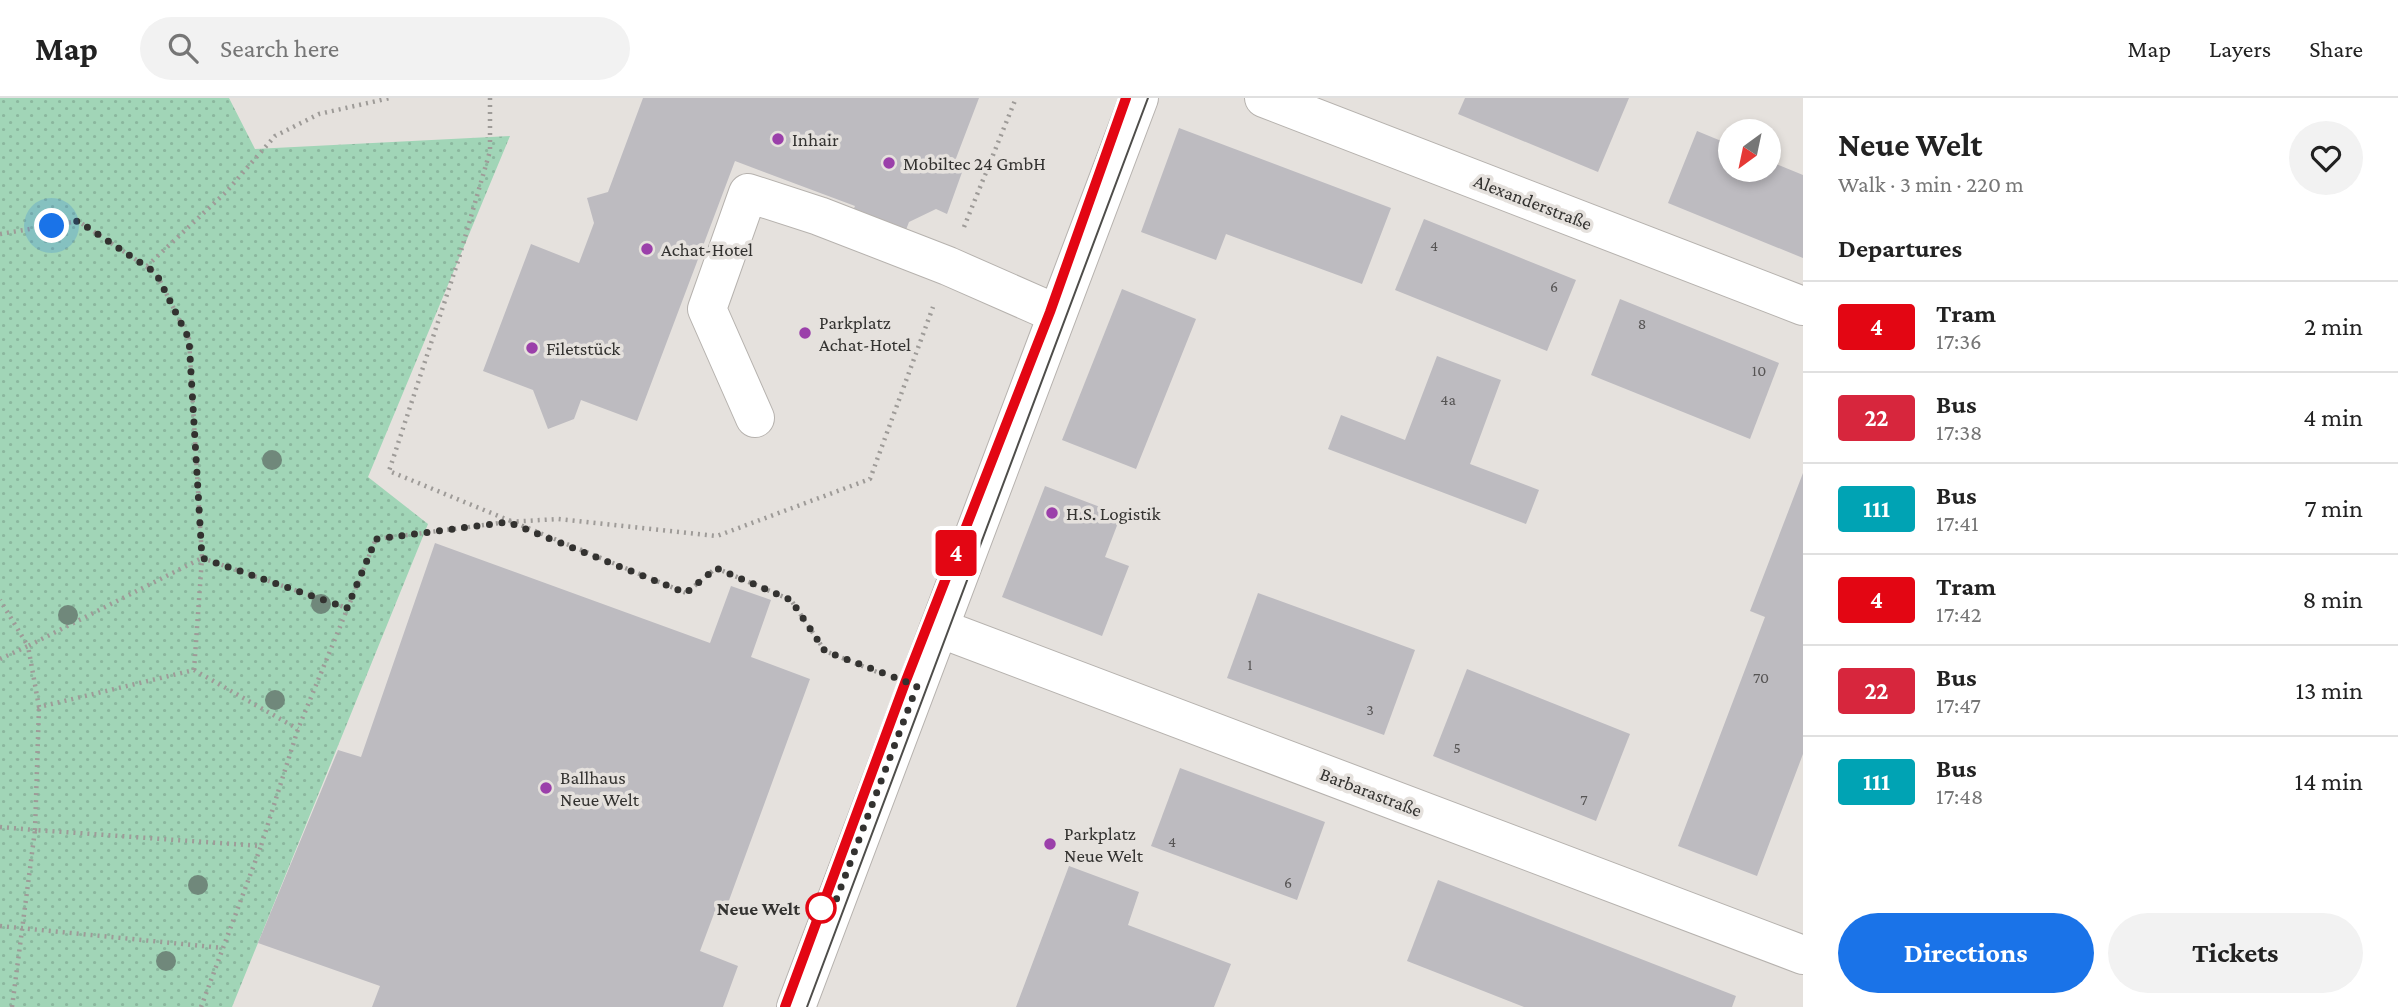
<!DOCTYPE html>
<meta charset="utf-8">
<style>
:root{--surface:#fff;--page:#f2f2f2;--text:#222;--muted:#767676;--line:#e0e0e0;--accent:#1a73e8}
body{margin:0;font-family:"Crimson Pro",serif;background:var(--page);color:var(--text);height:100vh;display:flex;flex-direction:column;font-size:26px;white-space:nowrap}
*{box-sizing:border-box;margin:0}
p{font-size:23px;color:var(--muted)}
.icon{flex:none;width:38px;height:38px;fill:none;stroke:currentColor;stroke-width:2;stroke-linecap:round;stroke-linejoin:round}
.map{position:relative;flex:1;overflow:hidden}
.panel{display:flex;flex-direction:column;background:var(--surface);width:595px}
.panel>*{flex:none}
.badge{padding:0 14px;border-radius:5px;font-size:24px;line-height:46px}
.needle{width:46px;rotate:213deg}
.tools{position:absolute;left:1718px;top:21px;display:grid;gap:14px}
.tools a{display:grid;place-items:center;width:63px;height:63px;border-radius:50%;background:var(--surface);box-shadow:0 4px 10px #0003;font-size:35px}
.you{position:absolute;width:35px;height:35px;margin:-18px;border:5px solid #fff;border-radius:50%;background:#1a73e8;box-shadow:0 0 0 10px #1a73e833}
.map>.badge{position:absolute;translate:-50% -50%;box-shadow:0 0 0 4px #fff}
h2{padding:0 35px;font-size:26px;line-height:63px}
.round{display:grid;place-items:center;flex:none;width:74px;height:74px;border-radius:37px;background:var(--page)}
.headline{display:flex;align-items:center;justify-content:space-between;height:119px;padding:0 35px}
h1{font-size:33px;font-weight:700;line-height:52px}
.cta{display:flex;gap:14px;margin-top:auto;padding:14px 35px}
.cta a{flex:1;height:80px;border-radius:42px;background:var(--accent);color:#fff;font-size:28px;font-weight:700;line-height:80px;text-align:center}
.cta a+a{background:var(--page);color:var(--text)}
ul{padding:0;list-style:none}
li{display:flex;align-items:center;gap:21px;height:91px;padding:0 35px;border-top:2px solid var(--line)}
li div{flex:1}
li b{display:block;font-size:26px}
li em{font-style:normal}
li .badge{min-width:77px;font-weight:700;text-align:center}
header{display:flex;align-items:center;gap:42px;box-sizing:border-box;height:98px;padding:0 35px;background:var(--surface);border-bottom:2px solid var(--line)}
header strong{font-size:33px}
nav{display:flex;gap:38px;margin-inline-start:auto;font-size:24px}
.search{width:490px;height:63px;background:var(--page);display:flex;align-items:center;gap:18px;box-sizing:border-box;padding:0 24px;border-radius:38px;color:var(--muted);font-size:26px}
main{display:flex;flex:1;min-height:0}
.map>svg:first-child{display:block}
</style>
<header>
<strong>Map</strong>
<div class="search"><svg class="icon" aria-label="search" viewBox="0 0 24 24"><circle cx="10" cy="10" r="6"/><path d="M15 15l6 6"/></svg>Search here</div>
<nav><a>Map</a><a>Layers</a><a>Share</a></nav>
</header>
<main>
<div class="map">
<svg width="1803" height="909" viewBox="0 0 1803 909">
<defs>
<pattern id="park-dots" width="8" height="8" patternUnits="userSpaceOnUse" patternTransform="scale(1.75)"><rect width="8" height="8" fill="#a1d5b7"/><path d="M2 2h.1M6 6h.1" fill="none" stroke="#8bb79e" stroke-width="1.8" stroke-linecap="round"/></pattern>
</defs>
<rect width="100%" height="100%" fill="#e5e1dd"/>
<polygon fill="url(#park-dots)" points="0,0 229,0 255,51 510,38 368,379 428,426 232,909 0,909"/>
<g fill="#bdbbc0">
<polygon points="643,0 979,0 955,63 965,66 947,116 936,111 909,124 904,137 851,117 855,108 735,63 637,323 581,302 574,321 548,331 533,292 483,273 531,146 579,165 594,125 587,100 608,94"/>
<polygon points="1465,0 1629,0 1598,74 1458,16"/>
<polygon points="1179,30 1391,110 1362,186 1226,136 1216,162 1141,134"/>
<polygon points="1697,33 1731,47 1731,72 1769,72 1769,63 1803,77 1803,160 1668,105"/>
<polygon points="1424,121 1576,182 1547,253 1395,192"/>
<polygon points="1122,191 1196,221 1136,371 1062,342"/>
<polygon points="1620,201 1779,265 1750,341 1591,277"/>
<polygon points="1437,258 1501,282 1470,366 1539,392 1526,426 1328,351 1341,317 1405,342"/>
<polygon points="1803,375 1803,656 1757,778 1678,748 1765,519 1750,513"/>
<polygon points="1045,388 1121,417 1105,459 1129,468 1102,538 1002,499"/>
<polygon points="435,445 710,545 731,488 771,502 751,559 810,581 724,816 715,813 700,853 738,868 723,909 372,909 380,888 258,845 338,652 361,659"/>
<polygon points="1258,495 1415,552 1384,637 1227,580"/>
<polygon points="1467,571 1630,636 1596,723 1433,658"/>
<polygon points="1180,670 1325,724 1297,802 1151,748"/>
<polygon points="1069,768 1139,794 1128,827 1231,866 1214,909 1016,909"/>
<polygon points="1438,782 1736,898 1732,909 1524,909 1407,863"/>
</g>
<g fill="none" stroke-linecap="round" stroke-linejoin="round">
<g stroke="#b6b2ae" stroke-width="40">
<g id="minor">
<polyline points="1264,0 1803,208"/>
<polyline points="755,320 707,211 748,95 819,118 948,168 1057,216"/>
<polyline points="939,530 1803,857"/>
<polyline points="796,909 1139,0"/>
</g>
</g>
<g stroke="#9e9b98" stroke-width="4.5" stroke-dasharray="2 5" stroke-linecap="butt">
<polyline points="490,0 490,53 459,160 389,373 686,495 716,470 791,502 825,553 877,574"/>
<polyline points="964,129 1016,0"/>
<polyline points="0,136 78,123 156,175 189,241 202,460 28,548 0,502"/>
<polyline points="147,168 226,94 275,38 319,16 390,0"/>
<polyline points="0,561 28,548 39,609 194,572 298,631"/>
<polyline points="194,572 202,460 347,510"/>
<polyline points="0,729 35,732 39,609"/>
<polyline points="0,828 223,850"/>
<polyline points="12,909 35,732 261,748 298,631 376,441 508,424 558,421 717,438 870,381 933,209"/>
<polyline points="201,909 261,748"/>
</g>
<use href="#minor" stroke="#fff" stroke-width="38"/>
<g stroke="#4f4e4b" stroke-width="2">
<polyline points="785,909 905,585 1050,214 1126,0"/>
<polyline points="807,909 1148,0"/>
</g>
</g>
<g fill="#70887b">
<circle cx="272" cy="362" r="10"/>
<circle cx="321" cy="506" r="10"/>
<circle cx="68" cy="517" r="10"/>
<circle cx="275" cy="602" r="10"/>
<circle cx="198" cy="787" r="10"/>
<circle cx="166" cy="863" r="10"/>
</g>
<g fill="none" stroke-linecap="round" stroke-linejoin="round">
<g stroke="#fff" stroke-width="16">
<polyline id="line" points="785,909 905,585 1050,214 1126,0"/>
</g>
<use href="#line" stroke="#e30613" stroke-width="10"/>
<polyline stroke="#333230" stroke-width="7" stroke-dasharray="0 12.6" points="52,128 78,123 156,175 189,241 202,460 347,510 376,441 508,424 686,495 716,470 791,502 825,553 917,588 835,805 821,810"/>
</g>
<g fill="#9b40aa" stroke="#e5e1dd" stroke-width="2.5">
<circle cx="778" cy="41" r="7"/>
<circle cx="889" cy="65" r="7"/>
<circle cx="647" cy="151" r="7"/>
<circle cx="805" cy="235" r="7"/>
<circle cx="532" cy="250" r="7"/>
<circle cx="1052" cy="415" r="7"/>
<circle cx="546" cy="690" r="7"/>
<circle cx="1050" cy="746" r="7"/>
</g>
<circle fill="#fff" stroke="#e30613" stroke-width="3.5" cx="821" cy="810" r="14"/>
<g text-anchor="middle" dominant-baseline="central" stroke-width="7" stroke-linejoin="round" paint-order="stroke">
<g font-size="16" fill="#565454">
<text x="1434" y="147">4</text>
<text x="1554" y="188">6</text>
<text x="1642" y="225">8</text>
<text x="1759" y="272">10</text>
<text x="1448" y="301">4a</text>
<text x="1250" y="566">1</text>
<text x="1761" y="579">70</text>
<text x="1370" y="611">3</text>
<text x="1457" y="649">5</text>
<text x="1584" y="701">7</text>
<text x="1172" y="743">4</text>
<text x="1288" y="784">6</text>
</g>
<g font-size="19" fill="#333230" stroke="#e5e1dd" text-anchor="start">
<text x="792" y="41">Inhair</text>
<text x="903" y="65">Mobiltec 24 GmbH</text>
<text x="661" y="151">Achat-Hotel</text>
<text x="819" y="224">Parkplatz<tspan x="819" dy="22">Achat-Hotel</tspan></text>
<text x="546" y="250">Filetstück</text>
<text x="1066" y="415">H.S. Logistik</text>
<text x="560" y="679">Ballhaus<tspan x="560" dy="22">Neue Welt</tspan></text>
<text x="1064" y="735">Parkplatz<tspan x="1064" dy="22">Neue Welt</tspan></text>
</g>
<g font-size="19" fill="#333230" stroke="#e5e1dd">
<text transform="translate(1533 104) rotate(21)">Alexanderstraße</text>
<text transform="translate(1371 694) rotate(21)">Barbarastraße</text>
</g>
<g font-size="19" font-weight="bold" fill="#333230" stroke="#e5e1dd" text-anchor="end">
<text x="800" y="810">Neue Welt</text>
</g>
</g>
</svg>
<div class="tools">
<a><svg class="needle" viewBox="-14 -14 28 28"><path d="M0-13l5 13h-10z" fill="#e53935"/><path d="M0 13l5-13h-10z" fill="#767676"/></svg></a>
</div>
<div class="you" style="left:52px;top:128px"></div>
<b class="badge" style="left:956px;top:455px;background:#e30613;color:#fff">4</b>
</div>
<section class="panel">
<div class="headline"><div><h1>Neue Welt</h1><p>Walk · 3 min · 220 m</p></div><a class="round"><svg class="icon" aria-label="heart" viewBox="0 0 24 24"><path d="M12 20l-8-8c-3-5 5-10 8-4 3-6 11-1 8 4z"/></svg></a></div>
<h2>Departures</h2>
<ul>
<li><span class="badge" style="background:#e30613;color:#fff">4</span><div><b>Tram</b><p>17:36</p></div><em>2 min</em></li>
<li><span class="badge" style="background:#d7263d;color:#fff">22</span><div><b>Bus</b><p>17:38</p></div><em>4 min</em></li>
<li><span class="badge" style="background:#00a3b4;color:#fff">111</span><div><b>Bus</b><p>17:41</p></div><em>7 min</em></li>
<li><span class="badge" style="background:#e30613;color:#fff">4</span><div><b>Tram</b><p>17:42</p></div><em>8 min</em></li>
<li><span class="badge" style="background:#d7263d;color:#fff">22</span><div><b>Bus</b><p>17:47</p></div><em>13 min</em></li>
<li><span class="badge" style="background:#00a3b4;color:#fff">111</span><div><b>Bus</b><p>17:48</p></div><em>14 min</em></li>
</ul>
<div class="cta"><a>Directions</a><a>Tickets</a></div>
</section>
</main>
